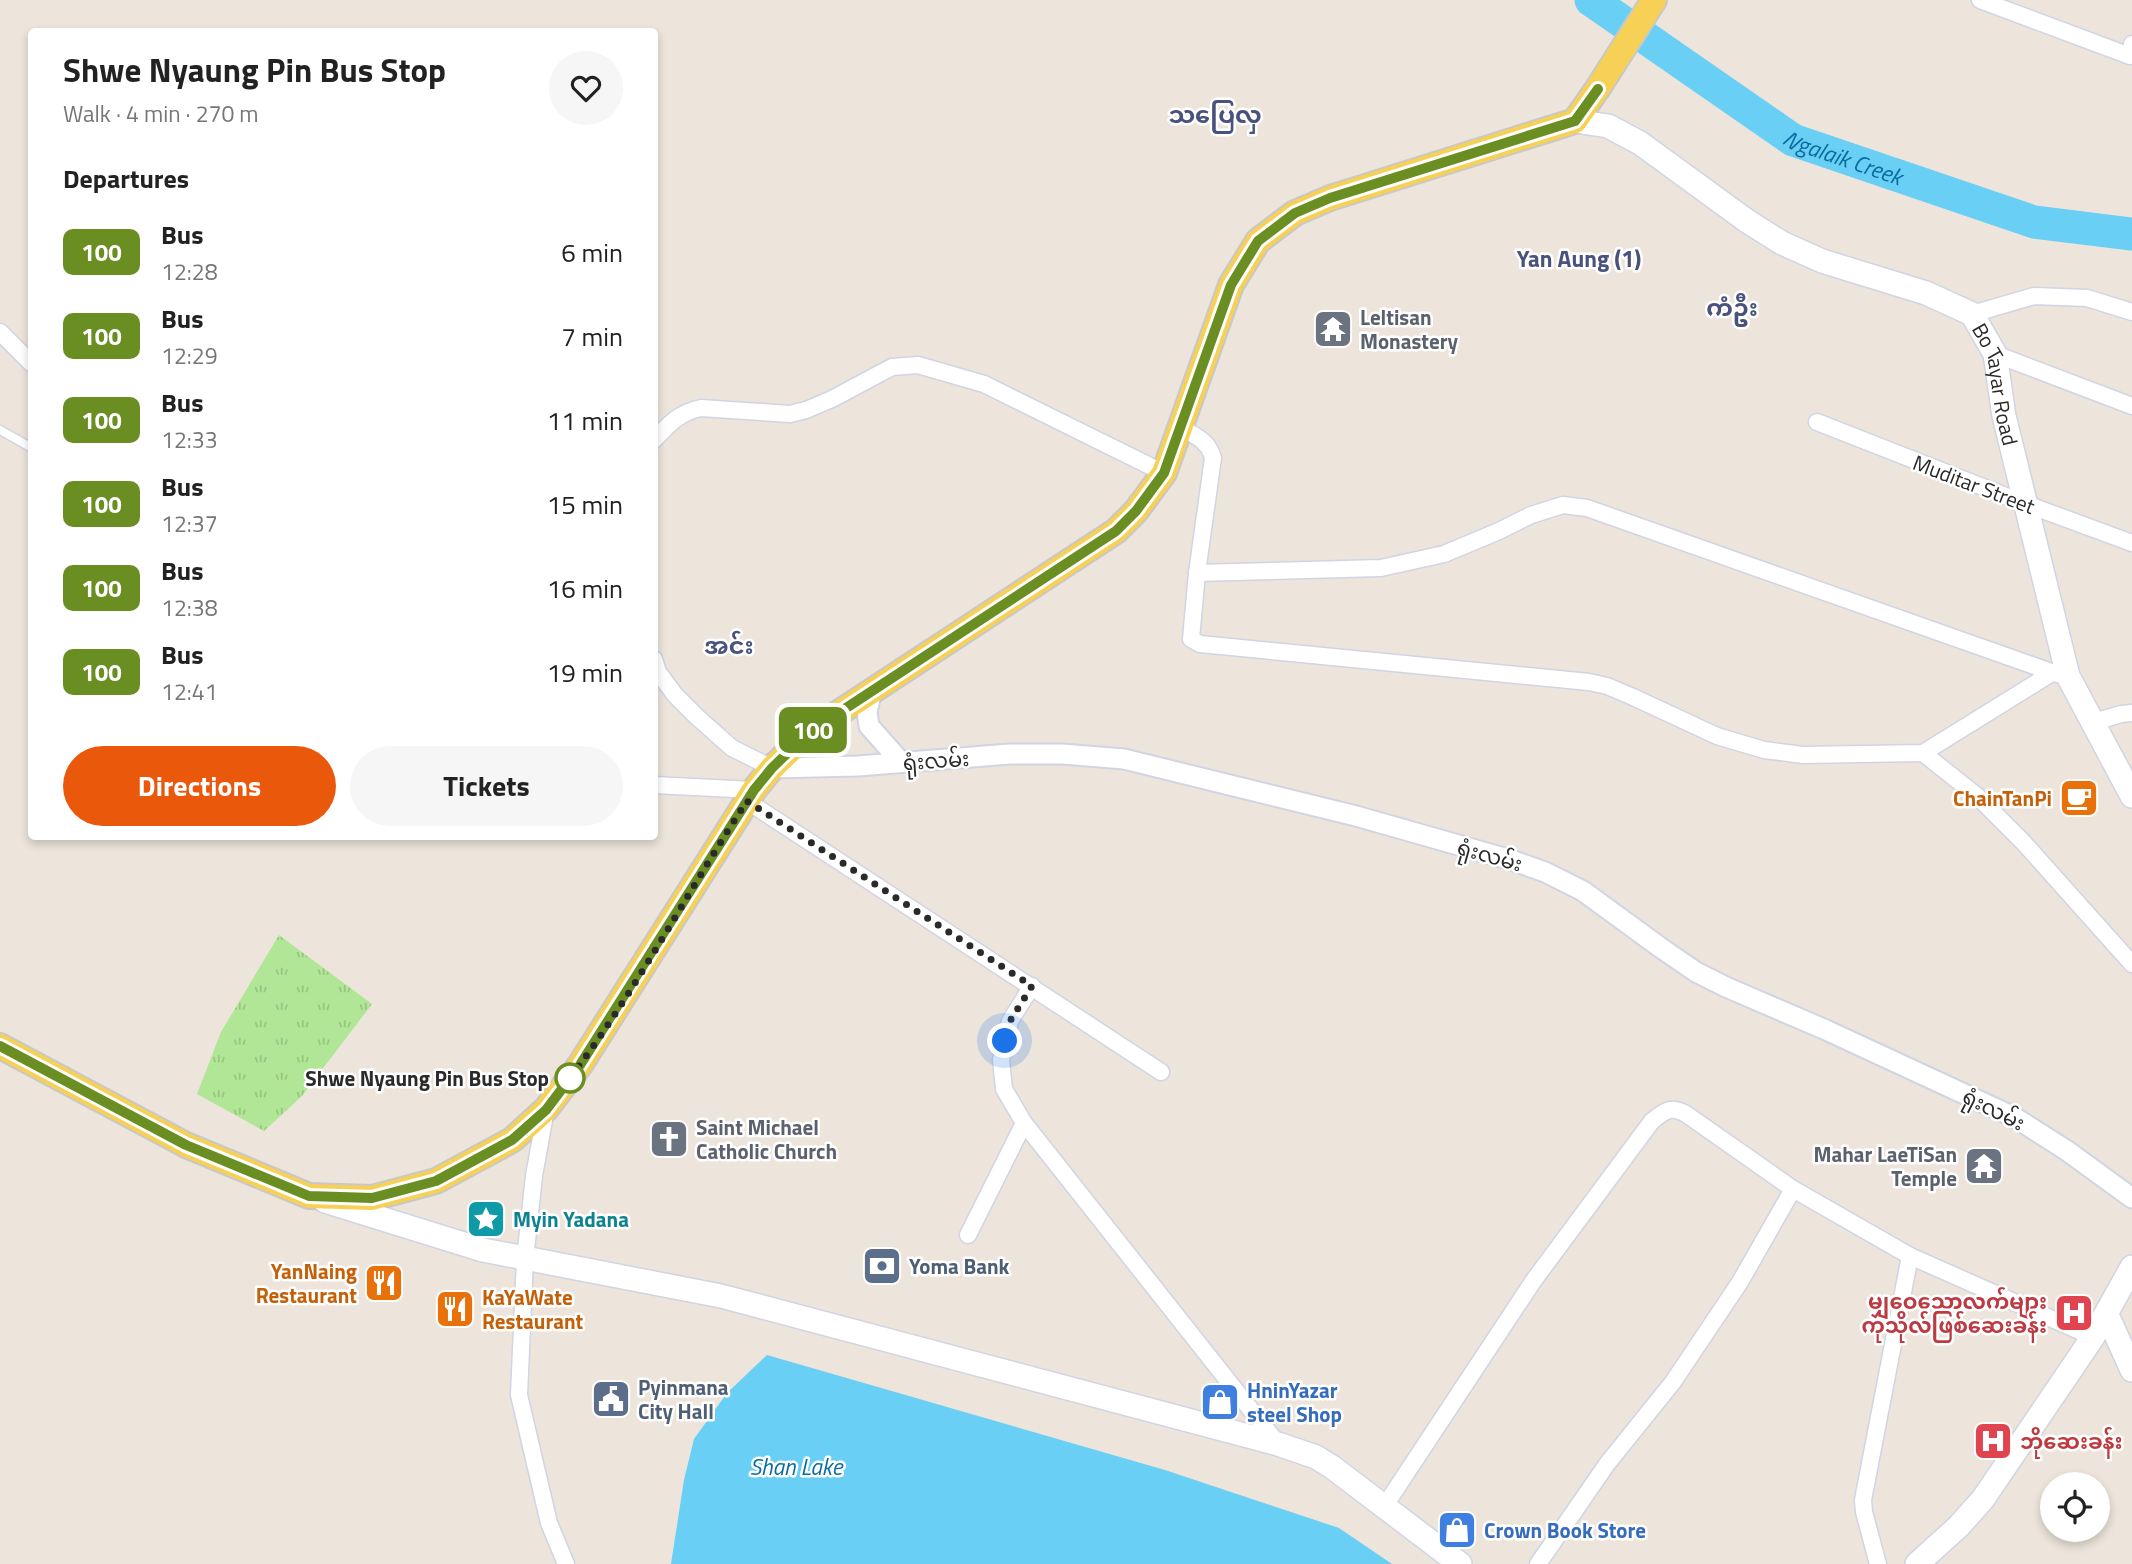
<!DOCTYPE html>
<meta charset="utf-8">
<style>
:root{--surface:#fff;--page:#f6f6f6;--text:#222;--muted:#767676;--accent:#ea580c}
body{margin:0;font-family:"Titillium Web","Noto Sans Myanmar",sans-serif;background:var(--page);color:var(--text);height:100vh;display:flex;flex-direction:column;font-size:26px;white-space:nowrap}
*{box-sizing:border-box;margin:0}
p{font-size:23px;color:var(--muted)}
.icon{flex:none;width:38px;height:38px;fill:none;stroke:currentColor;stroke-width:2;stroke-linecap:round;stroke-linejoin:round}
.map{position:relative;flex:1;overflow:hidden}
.drawer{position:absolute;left:28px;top:28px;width:630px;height:812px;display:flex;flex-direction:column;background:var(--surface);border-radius:7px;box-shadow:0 4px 10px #0003}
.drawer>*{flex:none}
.badge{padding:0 14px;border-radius:10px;font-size:24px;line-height:46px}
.buttons{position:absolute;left:2040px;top:1472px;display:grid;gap:14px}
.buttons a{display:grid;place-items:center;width:70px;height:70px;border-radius:50%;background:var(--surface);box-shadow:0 4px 10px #0003;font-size:35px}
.you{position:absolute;width:35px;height:35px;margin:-18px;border:5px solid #fff;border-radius:50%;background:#1a73e8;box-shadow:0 0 0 10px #1a73e833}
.map>.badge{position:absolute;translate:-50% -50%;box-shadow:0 0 0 4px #fff}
h2{padding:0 35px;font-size:26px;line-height:63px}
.round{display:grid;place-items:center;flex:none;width:74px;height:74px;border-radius:37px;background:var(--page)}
.headline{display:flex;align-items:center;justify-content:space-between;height:119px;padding:0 35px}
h1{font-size:33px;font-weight:700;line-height:52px}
.button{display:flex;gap:14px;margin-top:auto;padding:14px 35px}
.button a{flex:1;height:80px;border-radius:42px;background:var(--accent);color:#fff;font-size:28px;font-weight:700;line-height:80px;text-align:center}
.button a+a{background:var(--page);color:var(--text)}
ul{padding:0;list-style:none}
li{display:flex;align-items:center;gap:21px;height:84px;padding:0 35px}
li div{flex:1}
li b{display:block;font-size:26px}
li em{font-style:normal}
li .badge{min-width:77px;font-weight:700;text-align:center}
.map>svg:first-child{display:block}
</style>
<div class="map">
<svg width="2132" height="1564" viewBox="0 0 2132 1564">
<defs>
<pattern id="park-tufts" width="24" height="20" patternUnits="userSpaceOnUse" patternTransform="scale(1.75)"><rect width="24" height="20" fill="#b0e695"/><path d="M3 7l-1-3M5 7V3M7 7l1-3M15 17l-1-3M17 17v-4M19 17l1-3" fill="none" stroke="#98c581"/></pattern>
</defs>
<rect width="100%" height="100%" fill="#ede5db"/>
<polygon fill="url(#park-tufts)" points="279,935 372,1004 302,1096 264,1131 197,1094 221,1032"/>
<polygon fill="#69cff4" points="767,1355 1165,1470 1339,1528 1392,1564 671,1564 684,1480 694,1439 727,1393"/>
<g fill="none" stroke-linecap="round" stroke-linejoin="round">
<path stroke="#69cff4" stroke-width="33" id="s1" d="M1591,0L1793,140L2034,222L2132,234"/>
<g stroke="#d0d4e3" stroke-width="11">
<polyline id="service" points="0,430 32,448"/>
</g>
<g stroke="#d0d4e3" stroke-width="19">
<g id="minor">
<polyline points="1980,0 2130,56 2132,44"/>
<polyline points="1972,314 2034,296 2087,298 2132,312"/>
<polyline points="0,332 32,364"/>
<polyline points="1995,354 2132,406"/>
<polyline points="1817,422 2026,504 2132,543"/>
<path d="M1181,427C1195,436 1209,441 1213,458L1197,573L1191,639L1200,644L1589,682L1607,686L1633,697L1717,736L1764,750L1803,755L1923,753L2052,673"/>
<path d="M654,440C669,424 680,412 701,408L790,414L806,410L832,399L892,367L918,365L984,384L1164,473"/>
<polyline points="1197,573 1381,568 1444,554 1499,531 1531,515 1563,505 1587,508 2057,674"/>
<polyline points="654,659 658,672 675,695 697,717 732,748 772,768"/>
<polyline points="2091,723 2121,714 2132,713"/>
<polyline points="1923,753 1977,796 2023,842 2132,964"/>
<polyline points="654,785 754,790"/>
<polyline points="747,801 1161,1072"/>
<polyline points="1032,986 1010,1021 1001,1060 1004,1089 1024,1123 1278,1444"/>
<polyline points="546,1109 534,1176 525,1259 519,1395 549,1523 566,1564"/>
<polyline points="968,1235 1024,1123"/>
<path d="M1384,1507L1534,1280L1652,1121C1666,1110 1670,1106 1686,1114L1793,1189L1910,1256L2093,1337"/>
<polyline points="1538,1564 1607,1464 1673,1382 1740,1282 1793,1189"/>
<polyline points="1878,1564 1864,1512 1863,1500 1910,1256"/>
</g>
</g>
<g stroke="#d0d4e3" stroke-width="23">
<g id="tertiary">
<polyline points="872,690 867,712 869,726 901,762"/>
<polyline points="772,768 858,766 1010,754 1062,754 1124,759 1356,816 1511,860 1545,872 1583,891 1661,948 1696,972 1726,987 1826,1030 2014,1117 2066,1150 2132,1198"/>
</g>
</g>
<g stroke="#d0d4e3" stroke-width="26">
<g id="secondary">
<path id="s2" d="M1575,121L1608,126L1640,143L1747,221L1782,243L1822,261L1926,293L1972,314L1995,354L2004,416L2068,676L2132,796"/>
<polyline points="325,1201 483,1250 721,1296 1278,1444 1316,1457 1332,1467 1460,1564"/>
<polyline points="2107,1315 2132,1370"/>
<polyline points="1917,1564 1959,1526 1983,1499 2093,1337 2132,1267"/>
</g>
</g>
<g stroke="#c8c8c8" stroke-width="28">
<polyline id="primary" points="0,1046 186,1145 309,1196 372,1198 436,1181 512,1140 546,1109 580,1065 754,790 772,768 808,733 1116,531 1136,511 1164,473 1231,285 1258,241 1295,213 1330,198 1575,121 1598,88 1654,0"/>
</g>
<use href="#service" stroke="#fff" stroke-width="8"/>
<use href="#minor" stroke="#fff" stroke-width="16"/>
<use href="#tertiary" stroke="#fff" stroke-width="19"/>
<use href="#secondary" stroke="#fff" stroke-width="23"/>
<use href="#primary" stroke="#f7d156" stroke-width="24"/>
</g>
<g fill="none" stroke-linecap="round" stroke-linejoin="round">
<g stroke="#fff" stroke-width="16">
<polyline id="line" points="0,1046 186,1145 309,1196 372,1198 436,1181 512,1140 546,1110 580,1065 754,790 772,768 808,733 1116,531 1136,511 1164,473 1231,285 1258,241 1295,213 1330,198 1575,121 1598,89"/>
</g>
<use href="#line" stroke="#6b8e23" stroke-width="10"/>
<path stroke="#2a2a2a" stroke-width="7" stroke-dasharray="0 12.6" d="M570,1078L563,1087C632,999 685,895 747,801L1032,986L1010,1021L1005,1041"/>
</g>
<defs>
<g id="temple-square" transform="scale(2.0125)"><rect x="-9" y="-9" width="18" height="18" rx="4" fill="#6b7280" stroke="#fff"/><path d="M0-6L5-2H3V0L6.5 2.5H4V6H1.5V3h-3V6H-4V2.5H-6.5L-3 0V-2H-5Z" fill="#fff"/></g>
<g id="cafe-square" transform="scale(2.0125)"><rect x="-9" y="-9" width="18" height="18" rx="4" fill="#e8710a" stroke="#fff"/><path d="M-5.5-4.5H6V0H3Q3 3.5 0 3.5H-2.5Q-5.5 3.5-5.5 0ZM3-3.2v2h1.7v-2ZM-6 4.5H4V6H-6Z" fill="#fff"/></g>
<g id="church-square" transform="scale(2.0125)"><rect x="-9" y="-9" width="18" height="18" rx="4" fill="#6b7280" stroke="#fff"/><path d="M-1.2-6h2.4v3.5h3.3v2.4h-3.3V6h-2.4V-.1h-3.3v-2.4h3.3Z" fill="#fff"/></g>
<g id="sight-square" transform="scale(2.0125)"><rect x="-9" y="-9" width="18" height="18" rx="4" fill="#0f9aa8" stroke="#fff"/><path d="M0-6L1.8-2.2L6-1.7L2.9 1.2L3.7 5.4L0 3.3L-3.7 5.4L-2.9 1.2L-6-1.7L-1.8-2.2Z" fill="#fff"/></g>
<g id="bank-square" transform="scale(2.0125)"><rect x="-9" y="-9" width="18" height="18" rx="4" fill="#5c6f8a" stroke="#fff"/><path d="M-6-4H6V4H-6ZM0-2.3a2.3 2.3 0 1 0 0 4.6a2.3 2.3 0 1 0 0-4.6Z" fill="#fff"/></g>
<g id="restaurant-square" transform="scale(2.0125)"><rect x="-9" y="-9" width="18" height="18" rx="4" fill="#e8710a" stroke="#fff"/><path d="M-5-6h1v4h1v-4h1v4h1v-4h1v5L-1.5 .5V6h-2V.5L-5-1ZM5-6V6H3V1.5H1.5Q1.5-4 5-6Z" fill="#fff"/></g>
<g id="hospital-square" transform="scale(2.0125)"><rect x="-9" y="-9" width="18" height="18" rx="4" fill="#e0444e" stroke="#fff"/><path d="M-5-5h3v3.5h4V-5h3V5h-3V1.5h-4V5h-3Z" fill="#fff"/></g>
<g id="civic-square" transform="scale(2.0125)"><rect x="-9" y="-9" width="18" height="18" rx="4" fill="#5c6f8a" stroke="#fff"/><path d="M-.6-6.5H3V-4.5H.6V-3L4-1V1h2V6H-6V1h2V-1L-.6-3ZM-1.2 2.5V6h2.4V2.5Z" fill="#fff"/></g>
<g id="shop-square" transform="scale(2.0125)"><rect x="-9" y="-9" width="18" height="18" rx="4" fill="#3f7fe0" stroke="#fff"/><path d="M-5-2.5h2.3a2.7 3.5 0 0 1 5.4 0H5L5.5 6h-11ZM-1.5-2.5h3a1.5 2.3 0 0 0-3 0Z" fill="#fff"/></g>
</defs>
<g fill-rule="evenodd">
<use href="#temple-square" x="1333" y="329"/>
<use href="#cafe-square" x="2079" y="798"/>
<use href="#church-square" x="669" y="1139"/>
<use href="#temple-square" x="1984" y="1166"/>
<use href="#sight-square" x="486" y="1219"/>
<use href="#bank-square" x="882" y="1266"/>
<use href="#restaurant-square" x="384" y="1283"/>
<use href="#restaurant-square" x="455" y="1309"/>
<use href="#hospital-square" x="2074" y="1313"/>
<use href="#civic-square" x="611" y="1399"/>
<use href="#shop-square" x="1220" y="1402"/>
<use href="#hospital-square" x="1993" y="1441"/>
<use href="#shop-square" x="1457" y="1530"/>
</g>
<circle fill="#fff" stroke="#6b8e23" stroke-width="3.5" cx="570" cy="1078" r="14"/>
<g text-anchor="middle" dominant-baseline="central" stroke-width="5" stroke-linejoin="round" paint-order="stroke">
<g font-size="21" font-weight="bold" fill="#5b616d" stroke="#fff" text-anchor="start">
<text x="1360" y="317">Leltisan<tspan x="1360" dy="24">Monastery</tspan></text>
<text x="696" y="1127">Saint Michael<tspan x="696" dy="24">Catholic Church</tspan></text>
<text x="1957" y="1154" text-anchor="end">Mahar LaeTiSan<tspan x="1957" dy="24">Temple</tspan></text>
</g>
<g font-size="21" fill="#2a2a2a" stroke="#fff">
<text stroke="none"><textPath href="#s2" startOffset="522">Bo Tayar Road</textPath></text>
<text transform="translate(1974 484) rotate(21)">Muditar Street</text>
<text transform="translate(936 760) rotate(-4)">ရုံးလမ်း</text>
<text transform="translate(1490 855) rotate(16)">ရုံးလမ်း</text>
<text transform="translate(1994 1109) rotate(27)">ရုံးလမ်း</text>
</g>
<g font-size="21" font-weight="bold" fill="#c56008" stroke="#fff" text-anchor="end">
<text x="2052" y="798">ChainTanPi</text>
<text x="357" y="1271">YanNaing<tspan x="357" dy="24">Restaurant</tspan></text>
<text x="482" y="1297" text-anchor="start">KaYaWate<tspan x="482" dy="24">Restaurant</tspan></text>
</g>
<g font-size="21" font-weight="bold" fill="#2a2a2a" stroke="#fff" text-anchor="end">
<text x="549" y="1078">Shwe Nyaung Pin Bus Stop</text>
</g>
<g font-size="21" font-weight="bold" fill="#0d838f" stroke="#fff" text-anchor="start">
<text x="513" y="1219">Myin Yadana</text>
</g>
<g font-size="21" font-weight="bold" fill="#4e5e75" stroke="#fff" text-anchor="start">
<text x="909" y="1266">Yoma Bank</text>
<text x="638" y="1387">Pyinmana<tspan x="638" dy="24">City Hall</tspan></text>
</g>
<g font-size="21" font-weight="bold" fill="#be3a42" stroke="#fff" text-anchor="end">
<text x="2047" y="1301">မျှဝေသောလက်များ<tspan x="2047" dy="24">ကုသိုလ်ဖြစ်ဆေးခန်း</tspan></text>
<text x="2020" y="1441" text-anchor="start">ဘိုဆေးခန်း</text>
</g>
<g font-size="21" font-weight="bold" fill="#366cbe" stroke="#fff" text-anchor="start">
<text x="1247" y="1390">HninYazar<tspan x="1247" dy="24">steel Shop</tspan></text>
<text x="1484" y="1530">Crown Book Store</text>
</g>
<g font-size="23" font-style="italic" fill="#076ca0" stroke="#fff">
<text stroke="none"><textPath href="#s1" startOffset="299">Ngalaik Creek</textPath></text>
<text x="796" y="1466">Shan Lake</text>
</g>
<g font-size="23" font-weight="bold" fill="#48527c" stroke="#fff">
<text x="1579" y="258">Yan Aung (1)</text>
</g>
<g font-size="24" font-weight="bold" fill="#48527c" stroke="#fff">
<text x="1215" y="114">သပြေလှ</text>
<text x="1732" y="307">ကံဦး</text>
<text x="729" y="645">အင်း</text>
</g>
</g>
</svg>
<div class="buttons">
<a><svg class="icon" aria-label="locate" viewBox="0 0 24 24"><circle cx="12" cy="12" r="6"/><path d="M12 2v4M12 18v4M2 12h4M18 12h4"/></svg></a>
</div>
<div class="you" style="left:1005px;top:1041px"></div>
<b class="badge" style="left:813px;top:730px;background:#6b8e23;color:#fff">100</b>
<section class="drawer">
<div class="headline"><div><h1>Shwe Nyaung Pin Bus Stop</h1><p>Walk · 4 min · 270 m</p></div><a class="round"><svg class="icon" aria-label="heart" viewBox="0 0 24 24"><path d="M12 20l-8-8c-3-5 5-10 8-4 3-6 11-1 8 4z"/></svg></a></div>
<h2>Departures</h2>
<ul>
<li><span class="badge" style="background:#6b8e23;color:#fff">100</span><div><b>Bus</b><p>12:28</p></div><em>6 min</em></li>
<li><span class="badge" style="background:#6b8e23;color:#fff">100</span><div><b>Bus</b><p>12:29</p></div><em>7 min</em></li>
<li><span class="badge" style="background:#6b8e23;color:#fff">100</span><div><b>Bus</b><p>12:33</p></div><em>11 min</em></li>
<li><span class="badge" style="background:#6b8e23;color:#fff">100</span><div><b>Bus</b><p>12:37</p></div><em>15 min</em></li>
<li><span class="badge" style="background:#6b8e23;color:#fff">100</span><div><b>Bus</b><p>12:38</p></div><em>16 min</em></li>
<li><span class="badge" style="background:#6b8e23;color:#fff">100</span><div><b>Bus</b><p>12:41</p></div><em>19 min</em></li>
</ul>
<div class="button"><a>Directions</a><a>Tickets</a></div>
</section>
</div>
